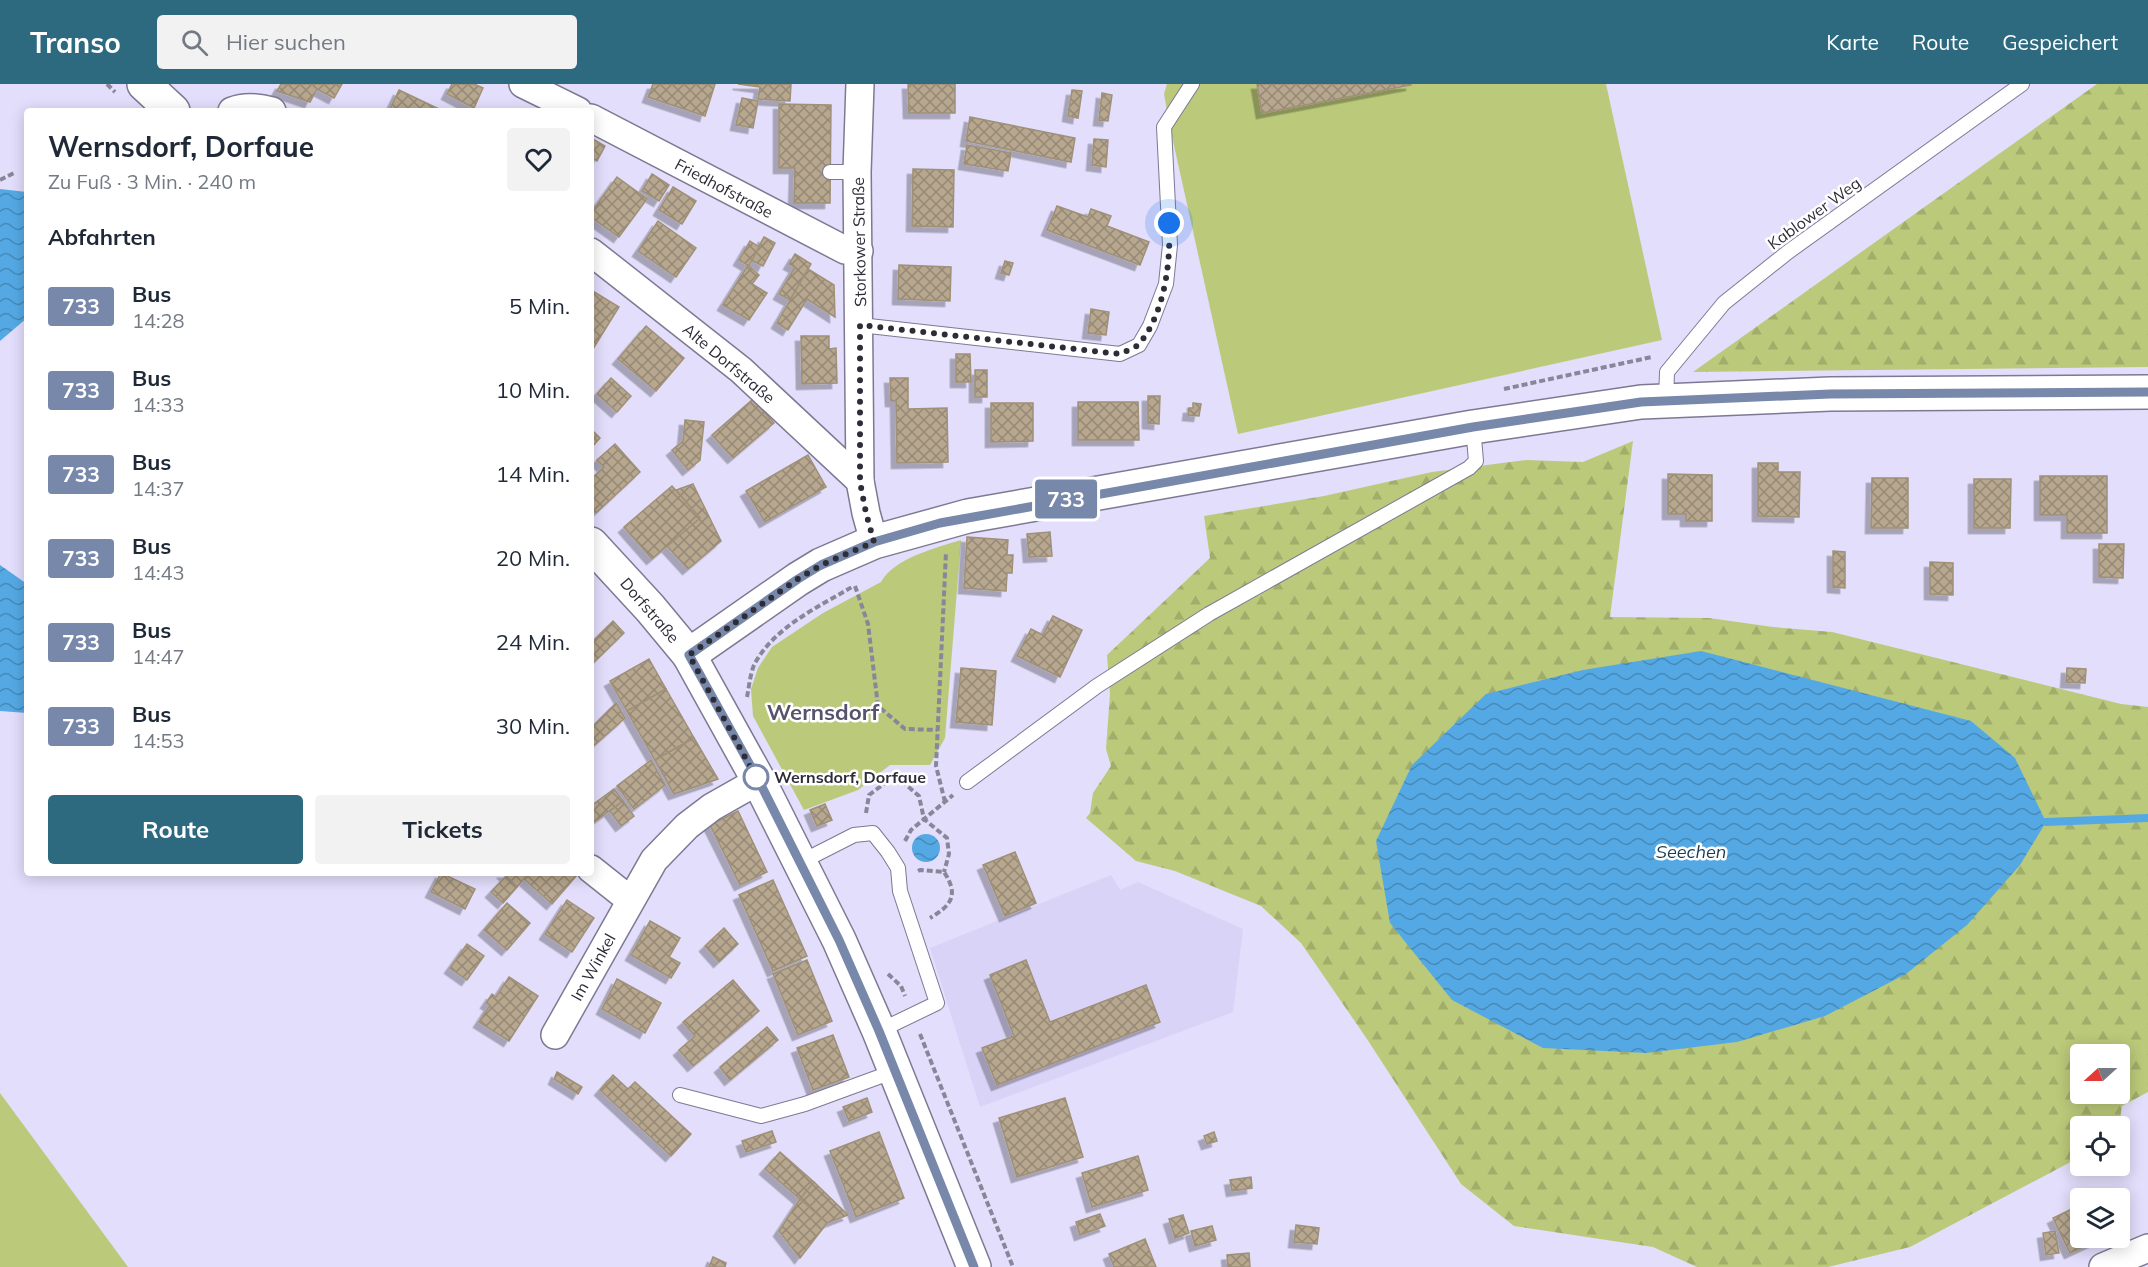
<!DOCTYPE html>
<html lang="de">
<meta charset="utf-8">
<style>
:root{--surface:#fff;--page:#f2f2f3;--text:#1f2937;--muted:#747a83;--accent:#2d6a80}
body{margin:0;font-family:Mulish,sans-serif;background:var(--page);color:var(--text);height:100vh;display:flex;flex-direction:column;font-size:22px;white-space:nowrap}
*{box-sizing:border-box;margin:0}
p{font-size:20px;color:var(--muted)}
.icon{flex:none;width:33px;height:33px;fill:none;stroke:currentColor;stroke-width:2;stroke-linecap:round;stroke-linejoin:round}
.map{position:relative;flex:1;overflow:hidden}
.sheet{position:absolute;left:24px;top:24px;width:570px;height:768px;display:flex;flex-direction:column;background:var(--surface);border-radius:6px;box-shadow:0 3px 15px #0003}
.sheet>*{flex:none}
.badge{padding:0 12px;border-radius:4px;font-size:21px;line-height:39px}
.needle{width:39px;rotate:249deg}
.fabs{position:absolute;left:2070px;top:960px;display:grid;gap:12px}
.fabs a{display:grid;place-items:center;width:60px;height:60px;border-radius:6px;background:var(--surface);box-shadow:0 3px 15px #0003;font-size:30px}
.you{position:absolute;width:30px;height:30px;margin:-15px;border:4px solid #fff;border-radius:50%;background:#1a73e8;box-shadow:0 0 0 9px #1a73e833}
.map>.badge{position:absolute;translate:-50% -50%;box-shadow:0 0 0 3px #fff}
h2{padding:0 24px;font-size:22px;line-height:54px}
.round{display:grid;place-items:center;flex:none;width:63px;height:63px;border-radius:6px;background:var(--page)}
.summary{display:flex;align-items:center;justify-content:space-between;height:102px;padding:0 24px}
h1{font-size:28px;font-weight:700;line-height:45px}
.cta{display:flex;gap:12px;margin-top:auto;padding:12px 24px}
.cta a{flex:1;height:69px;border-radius:6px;background:var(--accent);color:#fff;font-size:24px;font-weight:700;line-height:69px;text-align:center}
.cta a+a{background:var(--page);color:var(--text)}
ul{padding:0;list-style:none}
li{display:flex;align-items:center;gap:18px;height:84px;padding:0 24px}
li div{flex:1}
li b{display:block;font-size:22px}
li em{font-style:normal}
li .badge{min-width:66px;font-weight:700;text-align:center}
header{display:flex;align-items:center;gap:36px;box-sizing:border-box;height:84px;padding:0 30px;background:var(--accent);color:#fff}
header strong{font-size:28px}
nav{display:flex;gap:33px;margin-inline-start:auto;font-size:21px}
.search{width:420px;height:54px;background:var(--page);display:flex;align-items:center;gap:15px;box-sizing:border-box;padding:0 21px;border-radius:6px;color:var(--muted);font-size:22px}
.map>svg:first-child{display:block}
</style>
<header>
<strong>Transo</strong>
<div class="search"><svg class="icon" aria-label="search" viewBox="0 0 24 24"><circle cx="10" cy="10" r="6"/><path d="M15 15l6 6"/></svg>Hier suchen</div>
<nav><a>Karte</a><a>Route</a><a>Gespeichert</a></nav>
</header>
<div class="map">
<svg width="2148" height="1183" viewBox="0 0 2148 1183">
<defs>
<pattern id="forest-firs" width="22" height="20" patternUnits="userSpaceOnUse" patternTransform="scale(1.5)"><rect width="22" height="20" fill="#bbc97a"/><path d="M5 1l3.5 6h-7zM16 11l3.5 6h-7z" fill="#a1ad6a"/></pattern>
<pattern id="water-waves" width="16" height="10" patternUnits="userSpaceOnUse" patternTransform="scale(1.5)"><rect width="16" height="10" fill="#54a9e4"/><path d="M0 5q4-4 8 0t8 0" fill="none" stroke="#468aba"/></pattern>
<pattern id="building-cross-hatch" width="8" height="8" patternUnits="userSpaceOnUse" patternTransform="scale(1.5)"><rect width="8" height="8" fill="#b7a78e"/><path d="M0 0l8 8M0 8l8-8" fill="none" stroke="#958875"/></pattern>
<filter id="shadow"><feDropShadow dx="-5.5" dy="5.5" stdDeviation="0" flood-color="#0004"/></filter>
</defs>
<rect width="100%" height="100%" fill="#e2defb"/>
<polygon fill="#d9d3f7" points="1111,791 1120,806 1138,798 1243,845 1233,928 980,1023 930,864"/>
<g fill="url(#forest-firs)" fill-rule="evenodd">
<polygon points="2097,0 2148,0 2148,283 1693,288"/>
<path d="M1633,357L1610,533L1709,534L1773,543L1832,548L2121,620L2148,623V1008L2122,1022L2119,1042H2080V1073L1910,1163L1828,1183H1697L1653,1163L1514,1142L1461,1100L1367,955L1301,859L1261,822L1175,787L1136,777L1086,734L1090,729L1093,709L1111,682L1106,665L1110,610L1107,571L1210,474L1204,432L1324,412L1432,388L1526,376L1583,378ZM2080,970H2120V1010H2080Z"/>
</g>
<g fill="#bbc97a">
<polygon points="1167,0 1606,0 1662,256 1238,350 1171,48 1164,10"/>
<path d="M961,456L945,654L930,681H890L858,706L804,726L753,632L751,605L758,584L772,563L823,529L881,498C894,474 936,464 961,456Z"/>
<polygon points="0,1009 128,1183 0,1183"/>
</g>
<g fill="url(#water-waves)">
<polygon points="0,105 27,108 27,234 0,257"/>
<polygon points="0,481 27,500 27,629 0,627"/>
<polygon points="1701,567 1971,637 2015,674 2046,738 2020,781 1967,841 1906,890 1825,932 1737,958 1646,969 1543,964 1452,916 1390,839 1376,757 1412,681 1486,610 1583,586"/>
<circle cx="926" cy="764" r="14"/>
</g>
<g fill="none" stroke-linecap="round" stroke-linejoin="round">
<polyline stroke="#54a9e4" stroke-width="8" points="2046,738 2148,734"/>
</g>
<g fill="url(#building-cross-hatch)" stroke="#9f9078" stroke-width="1.5" filter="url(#shadow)">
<polygon points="281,0 342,0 334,14 317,5 310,18 277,7"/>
<polygon points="452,0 474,0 483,4 474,24 447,10"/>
<polygon points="653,0 715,0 705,32 648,13"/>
<polygon points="738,0 791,0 790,17 758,15 760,3"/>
<polygon points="908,0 955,0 955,29 909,29"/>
<polygon points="1257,0 1411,0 1411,1 1262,29"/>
<polygon points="399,6 443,27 389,27"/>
<polygon points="1072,6 1082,7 1078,34 1068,32"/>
<polygon points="1102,9 1112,11 1108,37 1099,36"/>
<polygon points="742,14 758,17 753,44 736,41"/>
<polygon points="779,20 831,21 830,119 794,119 795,84 779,84"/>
<polygon points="970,33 1075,54 1071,78 966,57"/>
<polygon points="591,54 605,62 597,77 591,73"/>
<polygon points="1094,55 1108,56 1106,83 1092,81"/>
<polygon points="967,61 1011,69 1008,87 964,80"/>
<polygon points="913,85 954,86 953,143 912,142"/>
<polygon points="652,90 669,101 659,117 642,107"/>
<polygon points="617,93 647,115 619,153 591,133 591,129"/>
<polygon points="673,103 696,117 682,140 659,126"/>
<polygon points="1057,122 1088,133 1091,125 1111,132 1107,142 1149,158 1140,181 1047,146"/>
<polygon points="658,137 696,164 676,193 638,167"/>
<polygon points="764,153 775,159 763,182 751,176"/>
<polygon points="750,157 759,163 749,182 739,176"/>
<polygon points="795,170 811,180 790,216 779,210 795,183 789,180"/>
<polygon points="1005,177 1013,179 1009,191 1001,189"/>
<polygon points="748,181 759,191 752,200 767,209 749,236 723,221"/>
<polygon points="899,181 951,183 950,217 898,215"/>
<polygon points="808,185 834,201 835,233 807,215 788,246 777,239"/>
<polygon points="591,206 619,223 591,268"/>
<polygon points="1091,225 1109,228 1106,251 1088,249"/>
<polygon points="646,242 684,274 656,307 618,275"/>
<polygon points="801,252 829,252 829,265 836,264 837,299 802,300"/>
<polygon points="956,270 970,270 971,298 956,298"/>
<rect x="975" y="286" width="12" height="27"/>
<polygon points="611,294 631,312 617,328 597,310"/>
<polygon points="890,294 908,294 908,325 947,324 948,378 897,379 896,317 891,317"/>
<polygon points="1148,312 1160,312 1159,340 1148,339"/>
<polygon points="753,315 774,339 733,374 712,351"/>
<polygon points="1078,318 1138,318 1139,356 1078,356"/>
<polygon points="991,319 1033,319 1033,357 991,358"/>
<polygon points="1193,319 1201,320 1199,332 1188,331 1189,324 1193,324"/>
<polygon points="685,336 704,338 700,376 688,386 672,366 683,357"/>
<polygon points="592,346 600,354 591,364 591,347"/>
<polygon points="615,360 640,388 596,429 591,424 591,395 604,383 597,376"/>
<polygon points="808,371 826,403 765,438 746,407"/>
<polygon points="1758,379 1778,379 1778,388 1800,388 1799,433 1758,432"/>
<polygon points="1668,390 1712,391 1712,437 1686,437 1686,430 1668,430"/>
<polygon points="2040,392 2107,392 2107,449 2067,449 2067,431 2040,431"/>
<polygon points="1872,394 1908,394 1908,444 1871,444"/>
<polygon points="1974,395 2011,395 2010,444 1974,444"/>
<polygon points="693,400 721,457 688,485 667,462 700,434 676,406"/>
<polygon points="672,402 700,434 652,475 624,443"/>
<polygon points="1050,448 1052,472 1029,473 1027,450"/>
<polygon points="967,453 1008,456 1007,471 1013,471 1012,489 1007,489 1006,507 964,504"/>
<polygon points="2099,460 2124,460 2123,494 2099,493"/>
<polygon points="1833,467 1845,468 1845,504 1833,503"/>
<polygon points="1930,478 1953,479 1953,511 1930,510"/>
<polygon points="1053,532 1082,546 1060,593 1017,572 1031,545 1043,551"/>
<polygon points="613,537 624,549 591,581 591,559"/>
<polygon points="649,575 666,605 627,627 610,597"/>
<polygon points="961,584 996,587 992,641 956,638"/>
<polygon points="2067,584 2086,585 2085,599 2066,598"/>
<polygon points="666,605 694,654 655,676 627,627"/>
<polygon points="616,619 625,634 591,664 591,644"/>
<polygon points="694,654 718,695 674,710 655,676"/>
<polygon points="651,676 665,701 634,725 617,702"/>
<polygon points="614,705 623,717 591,740 591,722"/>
<polygon points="623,717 634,732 621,742 610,727"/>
<polygon points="825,720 832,736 817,742 810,726"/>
<polygon points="738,727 767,788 740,801 710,741"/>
<polygon points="1015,768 1036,819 1005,832 983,781"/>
<polygon points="441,789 475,805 465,825 431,808"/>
<polygon points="503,789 529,789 517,803"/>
<polygon points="529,789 575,789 577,791 552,820 524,795"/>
<polygon points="506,792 517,803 503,819 491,808"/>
<polygon points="773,796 807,872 773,887 739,811"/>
<polygon points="567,816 594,834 572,868 545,850"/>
<polygon points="507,819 530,839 507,866 484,846"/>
<polygon points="650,837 680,854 669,873 680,879 671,894 631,871"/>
<polygon points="724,844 738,860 719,878 705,862"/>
<polygon points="467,860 484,872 467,896 450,884"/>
<polygon points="807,876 832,937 798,951 773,890"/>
<polygon points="1026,876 1050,938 1146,901 1160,938 997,1001 982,964 1014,952 990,891"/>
<polygon points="509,893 538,912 509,957 479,938 490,921 486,919 492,910 496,913"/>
<polygon points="617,895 661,919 645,949 602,925"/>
<polygon points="733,896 759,927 693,982 679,966 695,952 683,938"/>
<polygon points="767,943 778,956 730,996 720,983"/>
<polygon points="833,951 849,993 813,1006 797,964"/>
<polygon points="557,988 582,1003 578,1010 554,995"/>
<polygon points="613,991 628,1005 635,998 691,1050 671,1072 600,1006"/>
<polygon points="867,1014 872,1028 849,1037 843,1023"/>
<polygon points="1065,1014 1083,1073 1017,1093 999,1034"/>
<polygon points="772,1047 776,1058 746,1068 742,1057"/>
<polygon points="879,1048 904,1114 856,1133 830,1067"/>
<polygon points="1214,1048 1217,1057 1207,1060 1204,1052"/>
<polygon points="780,1068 814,1098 800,1115 765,1085"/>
<polygon points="1138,1072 1148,1106 1092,1123 1082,1089"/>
<polygon points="1251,1093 1252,1104 1232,1107 1230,1096"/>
<polygon points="814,1098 848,1131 827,1139 800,1115"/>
<polygon points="800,1115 827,1139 800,1174 779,1147"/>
<polygon points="2080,1121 2080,1154 2102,1154 2070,1169 2053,1134"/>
<polygon points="1100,1130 1105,1142 1080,1151 1076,1138"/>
<polygon points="1183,1131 1189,1149 1175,1154 1169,1135"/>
<polygon points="1296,1141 1319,1144 1317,1160 1294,1158"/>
<polygon points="1212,1142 1216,1156 1195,1162 1191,1147"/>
<polygon points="2055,1147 2059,1169 2046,1171 2043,1149"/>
<polygon points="1145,1155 1156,1183 1114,1183 1109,1170"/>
<polygon points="1249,1169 1250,1183 1228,1183 1227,1171"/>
<polygon points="713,1173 726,1179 725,1183 709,1183"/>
</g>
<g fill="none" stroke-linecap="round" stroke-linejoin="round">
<g stroke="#7d7993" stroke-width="16">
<g id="service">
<polyline points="830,88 857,88"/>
<polyline points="860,241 1120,270 1139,261 1150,242 1166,200 1170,161 1164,43 1192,0"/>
<polyline points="1666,317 1667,288 1724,219 1788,168 2022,0"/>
<polyline points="967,698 1097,602 1209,530 1469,384 1476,377 1473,343"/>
<polyline points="801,778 854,751 873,749 888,768 898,784 900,807 937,919 879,947"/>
<polyline points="680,1011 761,1032 805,1020 895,987"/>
</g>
</g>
<g stroke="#7d7993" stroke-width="30">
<g id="minor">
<polyline points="523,0 578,27"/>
<polyline points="860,0 857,88 860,397 866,429 874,458"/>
<path d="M232,27C245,22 258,23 272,27"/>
<polyline points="591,34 845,166 859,167"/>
<polyline points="591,168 741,286 860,397"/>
<polyline points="591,785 630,816"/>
<polyline points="555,951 654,776 687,742 712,723 758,697"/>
<polyline points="2103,1183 2148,1164"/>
</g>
</g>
<g stroke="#7d7993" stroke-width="36">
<polyline id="tertiary" points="689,571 760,699 839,856 879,947 974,1183"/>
</g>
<g stroke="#7d7993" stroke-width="36">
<g id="secondary">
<polyline points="144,0 173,27"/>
<polyline points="591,460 650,524 689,571 798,495 821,481 874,458 968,432 1473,343 1641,318 1830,310 2148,308"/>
</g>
</g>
<g stroke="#89869a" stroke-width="4" stroke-dasharray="6 3" stroke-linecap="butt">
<polyline points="107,0 115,8"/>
<polyline points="0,96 16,88"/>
<polyline points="1504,305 1652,273"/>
<polyline points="855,502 868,540 878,622 905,645 937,646"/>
<path d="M747,613C749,603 750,591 754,581C773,544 818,523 852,503"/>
<polyline points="945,718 936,682 946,468"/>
<polyline points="866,729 869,711 885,699 904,699 919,712 924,735 947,754 949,770 944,788"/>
<polyline points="905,757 911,746 953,711"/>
<path d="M918,787L920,786L944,788C959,811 952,821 930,834"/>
<polyline points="888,890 901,902 905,912"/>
<polyline points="920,950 1013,1183"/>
</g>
<use href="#service" stroke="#fff" stroke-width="14"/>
<use href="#minor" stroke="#fff" stroke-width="27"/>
<use href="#tertiary" stroke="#fff" stroke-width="33"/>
<use href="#secondary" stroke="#fff" stroke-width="33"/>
</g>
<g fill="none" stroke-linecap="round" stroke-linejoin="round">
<g stroke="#fff" stroke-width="14">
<polyline id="line" points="974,1183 879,947 839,856 760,699 689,571 798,495 821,481 874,458 940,439 1473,343 1641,318 1830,310 2148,308"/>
</g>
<use href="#line" stroke="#78a" stroke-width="9"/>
<path stroke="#2e2c37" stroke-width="6" stroke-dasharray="0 10.8" d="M756,693L758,697L689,571L798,495L821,481L874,458L866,429L860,398V241L1120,270C1126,267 1136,264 1140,259C1165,228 1171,177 1169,139"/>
</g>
<circle fill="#fff" stroke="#78a" stroke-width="3" cx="756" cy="693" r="12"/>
<g text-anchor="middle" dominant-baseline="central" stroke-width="5" stroke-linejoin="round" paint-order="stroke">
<g font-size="16" fill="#2e2c37" stroke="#fff">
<text transform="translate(724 104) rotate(28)">Friedhofstraße</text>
<text transform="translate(1814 129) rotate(-36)">Kablower Weg</text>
<text transform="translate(859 158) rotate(-91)">Storkower Straße</text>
<text transform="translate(729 279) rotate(40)">Alte Dorfstraße</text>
<text transform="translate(650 526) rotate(49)">Dorfstraße</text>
<text transform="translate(593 883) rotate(-61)">Im Winkel</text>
</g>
<g font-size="16" font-weight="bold" fill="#2e2c37" stroke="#fff" text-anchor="start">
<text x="774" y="693">Wernsdorf, Dorfaue</text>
</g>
<g font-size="18" font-style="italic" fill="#193d55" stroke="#fff">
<text x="1691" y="767">Seechen</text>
</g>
<g font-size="22" font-weight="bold" fill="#57536c" stroke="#fff">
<text x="823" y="628">Wernsdorf</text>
</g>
</g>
</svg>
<div class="fabs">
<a><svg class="needle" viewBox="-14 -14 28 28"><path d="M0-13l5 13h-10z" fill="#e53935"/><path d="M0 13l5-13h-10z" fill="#747a83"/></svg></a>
<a><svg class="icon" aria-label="locate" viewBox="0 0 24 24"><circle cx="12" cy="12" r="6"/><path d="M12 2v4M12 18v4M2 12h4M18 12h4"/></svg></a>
<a><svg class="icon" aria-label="layers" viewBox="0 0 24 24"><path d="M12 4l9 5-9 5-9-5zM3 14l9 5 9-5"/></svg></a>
</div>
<div class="you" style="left:1169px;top:139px"></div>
<b class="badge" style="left:1066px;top:415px;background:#78a;color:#fff">733</b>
<section class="sheet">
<div class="summary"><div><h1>Wernsdorf, Dorfaue</h1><p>Zu Fuß · 3 Min. · 240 m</p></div><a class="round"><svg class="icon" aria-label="heart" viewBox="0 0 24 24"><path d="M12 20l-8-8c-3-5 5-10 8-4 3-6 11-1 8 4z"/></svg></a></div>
<h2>Abfahrten</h2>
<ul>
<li><span class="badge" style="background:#78a;color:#fff">733</span><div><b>Bus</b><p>14:28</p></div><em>5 Min.</em></li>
<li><span class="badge" style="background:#78a;color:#fff">733</span><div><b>Bus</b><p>14:33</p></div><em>10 Min.</em></li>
<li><span class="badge" style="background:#78a;color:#fff">733</span><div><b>Bus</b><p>14:37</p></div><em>14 Min.</em></li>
<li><span class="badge" style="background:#78a;color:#fff">733</span><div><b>Bus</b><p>14:43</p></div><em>20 Min.</em></li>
<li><span class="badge" style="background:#78a;color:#fff">733</span><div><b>Bus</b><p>14:47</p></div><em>24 Min.</em></li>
<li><span class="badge" style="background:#78a;color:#fff">733</span><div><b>Bus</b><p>14:53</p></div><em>30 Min.</em></li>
</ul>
<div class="cta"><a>Route</a><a>Tickets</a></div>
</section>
</div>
